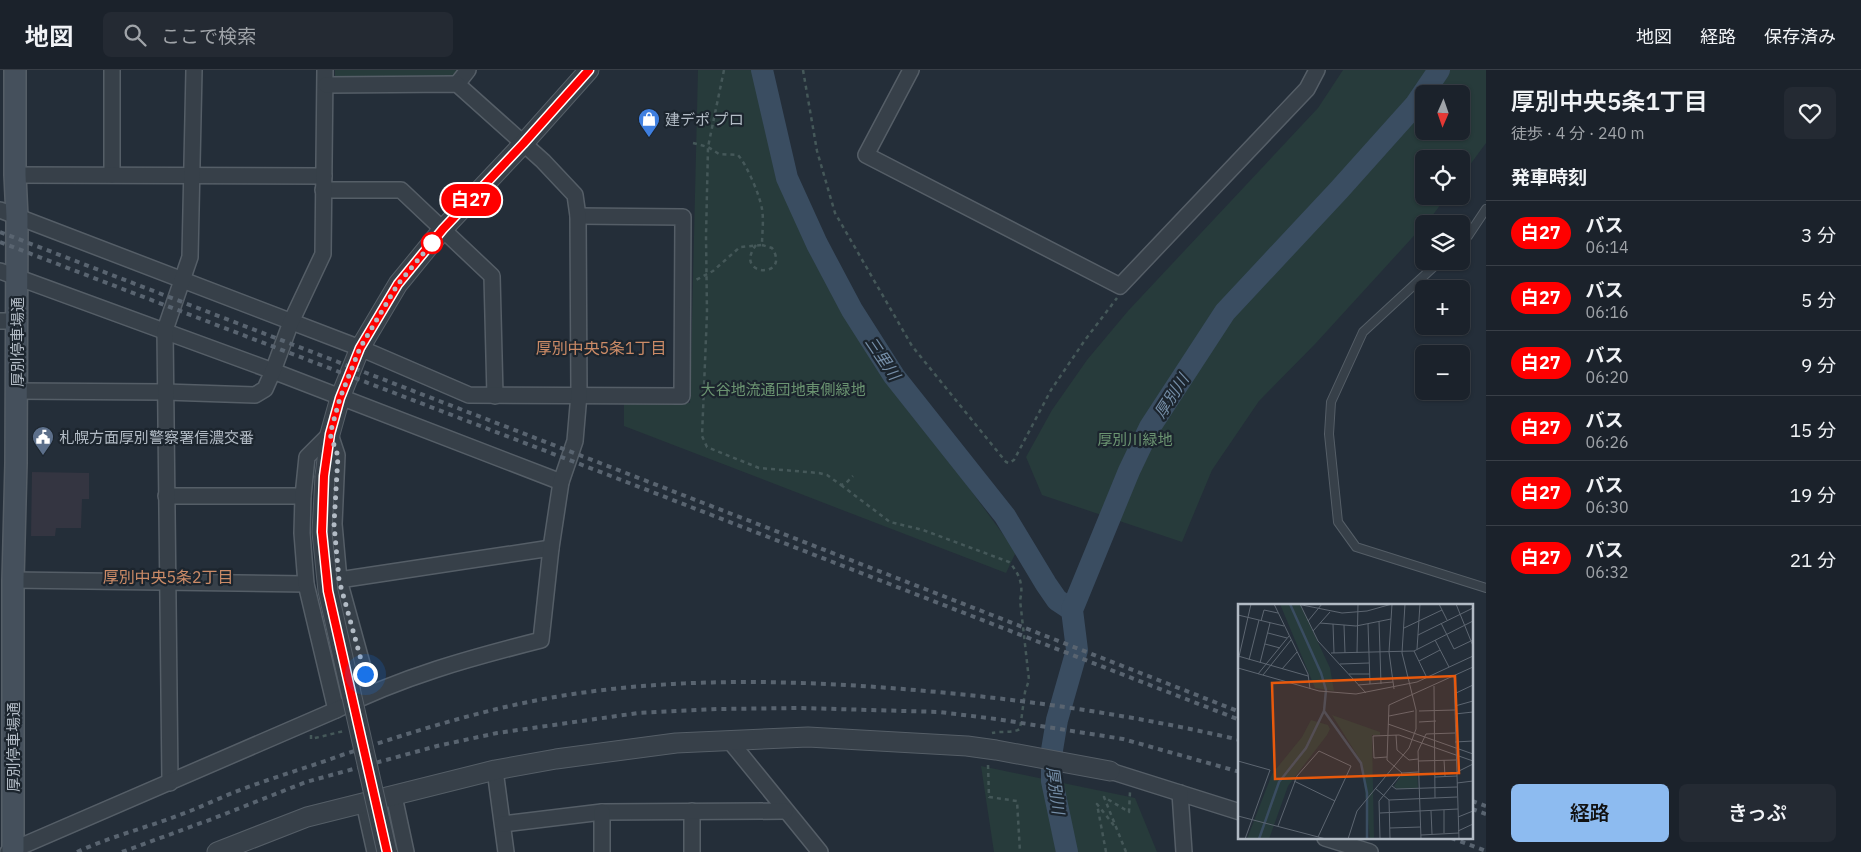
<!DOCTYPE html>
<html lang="ja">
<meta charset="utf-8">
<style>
:root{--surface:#1b222b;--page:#242a33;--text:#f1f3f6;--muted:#a0a4a9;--line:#393f47;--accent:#8dbbf0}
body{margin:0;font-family:"IBM Plex Sans","Noto Sans JP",sans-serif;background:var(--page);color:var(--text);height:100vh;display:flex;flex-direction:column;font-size:19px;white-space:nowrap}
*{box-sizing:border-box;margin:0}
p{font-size:16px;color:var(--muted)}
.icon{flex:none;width:28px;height:28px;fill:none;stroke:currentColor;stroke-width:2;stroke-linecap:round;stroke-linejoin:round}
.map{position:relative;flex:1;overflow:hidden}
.drawer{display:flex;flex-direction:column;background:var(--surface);width:375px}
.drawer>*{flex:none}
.badge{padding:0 10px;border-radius:16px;font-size:18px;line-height:32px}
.needle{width:32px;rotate:182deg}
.fabs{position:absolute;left:1415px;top:15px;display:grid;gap:10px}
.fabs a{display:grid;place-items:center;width:55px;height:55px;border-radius:8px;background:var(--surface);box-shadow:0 1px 4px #0004,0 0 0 1px var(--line);font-size:25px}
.you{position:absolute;width:25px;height:25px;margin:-12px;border:4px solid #fff;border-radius:50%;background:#1a73e8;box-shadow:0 0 0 8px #1a73e833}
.map>.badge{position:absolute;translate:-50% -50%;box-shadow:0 0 0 2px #fff}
h2{padding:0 25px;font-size:19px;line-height:45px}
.round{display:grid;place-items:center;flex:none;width:52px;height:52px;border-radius:8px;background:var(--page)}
.summary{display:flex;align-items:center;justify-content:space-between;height:85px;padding:0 25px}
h1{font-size:24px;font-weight:600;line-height:38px}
.action{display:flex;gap:10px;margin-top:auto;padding:10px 25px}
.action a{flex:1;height:58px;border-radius:8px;background:var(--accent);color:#111;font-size:20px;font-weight:600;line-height:58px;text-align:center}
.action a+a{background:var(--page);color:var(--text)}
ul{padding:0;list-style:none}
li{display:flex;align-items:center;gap:15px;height:65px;padding:0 25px;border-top:1px solid var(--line)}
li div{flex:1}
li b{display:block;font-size:19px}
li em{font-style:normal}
li .badge{min-width:55px;font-weight:700;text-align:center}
header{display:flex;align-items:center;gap:30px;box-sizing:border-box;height:70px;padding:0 25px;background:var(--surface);border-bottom:1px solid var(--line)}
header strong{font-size:24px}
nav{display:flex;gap:28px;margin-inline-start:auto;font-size:18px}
.search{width:350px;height:45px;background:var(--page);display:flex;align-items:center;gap:12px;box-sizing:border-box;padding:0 18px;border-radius:8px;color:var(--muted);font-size:19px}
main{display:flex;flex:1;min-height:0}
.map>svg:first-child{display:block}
</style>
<header>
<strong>地図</strong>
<div class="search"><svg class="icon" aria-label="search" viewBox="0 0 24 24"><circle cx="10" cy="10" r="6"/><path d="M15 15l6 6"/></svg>ここで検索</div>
<nav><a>地図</a><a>経路</a><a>保存済み</a></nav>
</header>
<main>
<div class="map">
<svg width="1486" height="782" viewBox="0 0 1486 782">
<rect width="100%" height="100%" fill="#242e39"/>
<polygon fill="#343541" points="32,402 89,403 89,429 82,429 81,458 56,458 55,466 31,466"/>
<g fill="#273b3b" fill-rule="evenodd">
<polygon points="335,0 460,0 454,7 335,11"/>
<polygon points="698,0 756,0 757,17 778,107 813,189 857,265 1016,482 1006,503 624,356 624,332 690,333"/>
<path d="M1343,0H1486V73L1461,107V89H1424V126H1447L1432,146L1316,273L1259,331L1212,400L1182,472L1042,425L1026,387L1052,340L1087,290L1128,241L1318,38ZM1424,24H1461V61H1424Z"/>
<polygon points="981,696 1135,728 1157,782 994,782"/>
</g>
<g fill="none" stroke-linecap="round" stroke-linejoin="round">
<g stroke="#3a4d61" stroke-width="22">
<polyline points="762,0 787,108 817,174 852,240 894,306 1005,446 1046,514 1057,530 1072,540"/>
<polyline points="1067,782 1052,711 1052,680 1057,650 1077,580 1072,540 1129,401 1150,357 1225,242 1339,120 1416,34 1439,0"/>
</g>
<g stroke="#555e67" stroke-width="10">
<g id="service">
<polyline points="1461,172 1468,166 1486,139"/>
<polyline points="1440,191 1363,262 1331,332 1329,364 1338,452 1356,477 1486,518"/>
</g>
</g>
<g stroke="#555e67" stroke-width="18">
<g id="minor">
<polyline points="112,0 112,105"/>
<polyline points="911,0 866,85 1120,216 1307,19 1317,0"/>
<polyline points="457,14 468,0"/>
<polyline points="15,105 324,106"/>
<polyline points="323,120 401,120 492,206 495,326"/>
<polyline points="0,140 360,278 469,325 682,326 683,147 578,146"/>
<polyline points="0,201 273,301 561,412"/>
<polyline points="0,251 17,251"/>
<polyline points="17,321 165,322 255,325 265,319 273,301 291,252 323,184 325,0"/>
<polyline points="166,426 303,426"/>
<polyline points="13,510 306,514"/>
<polyline points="339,510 551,478"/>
<polyline points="336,640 306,514 302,463 303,426 307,387 330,364 337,385 334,454 339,510 370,623"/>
<polyline points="729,670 820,782"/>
<polyline points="495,700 506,782"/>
<polyline points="1110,701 1240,742"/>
<polyline points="170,713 165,260 190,187 194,0"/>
<polyline points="1180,723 1184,782"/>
<polyline points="394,726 406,782"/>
<polyline points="364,733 375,782"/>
<polyline points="692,741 692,782"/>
<polyline points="503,754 602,742 785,741"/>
<polyline points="1325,768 1370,782"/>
<path d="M8,782L336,640C401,607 470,588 541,570L551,478L561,412L575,371L579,324L578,146L575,125L543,91L457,14L326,15"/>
<polyline points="602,782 602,742"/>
</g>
</g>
<g stroke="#555e67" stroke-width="21">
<g id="tertiary">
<polyline points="325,406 330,364 340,328 360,278 398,214 443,159 523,74 589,0"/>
<polyline points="217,782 307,747 495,700 556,689 676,673 808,667 967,676 996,680 1110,701"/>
</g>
</g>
<g stroke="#555e67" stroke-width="24">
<polyline id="secondary" points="13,780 13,510 16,393 17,147 15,105 15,0"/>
</g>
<g stroke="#455859" stroke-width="2.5" stroke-dasharray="4 4" stroke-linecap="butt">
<polyline points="724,0 708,77 706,166 707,243 702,366 707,377 759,398 819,403 827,405 841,415 846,413 853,406"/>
<polyline points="803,0 817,81 835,143 912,276 1006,392 1009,393 1014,390 1051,320 1085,270 1117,228"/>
<path d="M693,73L708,77L719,84L738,85C747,95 760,126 762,139C764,151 762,163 762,175L740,177L713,201L696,210"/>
<path d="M756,175C732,207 792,209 772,178L762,175"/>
<path d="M841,415L890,452L923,460L1009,492C1019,503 1024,515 1020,530L1029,610L1025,622L1020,659C1014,663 1000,661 992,663"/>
<polyline points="311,665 311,669 344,661"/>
<polyline points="988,695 989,727 1017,731 1020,782"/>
<polyline points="1106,782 1097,734 1116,758"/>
<polyline points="1126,782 1104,727 1129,742 1130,722"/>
</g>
<use href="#service" stroke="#374049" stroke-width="8"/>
<use href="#minor" stroke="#374049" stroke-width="15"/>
<use href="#tertiary" stroke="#374049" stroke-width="19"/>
<use href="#secondary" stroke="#45505c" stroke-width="21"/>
<g stroke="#596470" stroke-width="4" stroke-dasharray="5 5" stroke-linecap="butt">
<path d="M0,162C414,321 827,480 1240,642"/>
<polyline points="0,172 611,406 1240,650"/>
<polyline points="1472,731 1486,736"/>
<polyline points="1472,739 1486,744"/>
<polyline points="1451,768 1486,781"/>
<path d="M77,782C114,765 153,756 190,741C210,733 230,723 251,716C281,705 312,696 342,685C406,664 471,643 538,630C654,608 773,609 890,618C1008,627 1125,643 1240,670"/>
<polyline points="122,782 212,749 306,712 437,676 497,663 638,643 718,639 801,638 940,642 996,649 1123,669 1240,702"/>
</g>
<g stroke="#555e67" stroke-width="21" stroke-linecap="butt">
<polyline id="tertiary-bridge" points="325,406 322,462 328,521 387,782"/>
</g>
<use href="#tertiary-bridge" stroke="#374049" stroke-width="19"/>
</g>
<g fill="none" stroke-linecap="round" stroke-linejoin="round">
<g stroke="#fff" stroke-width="11">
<polyline id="line" points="387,782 328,521 322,462 324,406 330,364 340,328 360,278 398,214 443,159 523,74 589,0"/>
</g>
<use href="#line" stroke="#f00" stroke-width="8"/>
<polyline stroke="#b2bbc5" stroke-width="5" stroke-dasharray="0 9" points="365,604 339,510 334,454 338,386 330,364 340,328 360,278 398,214 432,173"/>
</g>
<defs>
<g id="shop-pin" transform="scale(1.125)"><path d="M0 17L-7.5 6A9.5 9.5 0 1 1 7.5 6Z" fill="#3f7fe0" stroke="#1c252e"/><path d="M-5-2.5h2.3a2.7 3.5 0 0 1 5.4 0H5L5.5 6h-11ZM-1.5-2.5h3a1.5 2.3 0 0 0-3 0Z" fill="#fff"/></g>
<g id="civic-pin" transform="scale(1.125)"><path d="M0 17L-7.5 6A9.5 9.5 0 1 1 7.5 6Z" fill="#5c6f8a" stroke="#1c252e"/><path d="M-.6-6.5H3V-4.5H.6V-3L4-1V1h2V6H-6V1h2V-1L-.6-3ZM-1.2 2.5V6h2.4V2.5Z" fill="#fff"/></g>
</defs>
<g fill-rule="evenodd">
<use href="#shop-pin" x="649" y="49"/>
<use href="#civic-pin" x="43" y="367"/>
</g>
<circle fill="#fff" stroke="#f00" stroke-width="2.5" cx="432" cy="173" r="10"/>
<g text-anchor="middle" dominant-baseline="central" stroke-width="4.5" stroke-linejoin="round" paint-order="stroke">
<g font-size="15" fill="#b2bbc5" stroke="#1c252e" text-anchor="start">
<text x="665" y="49">建デポ プロ</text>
<text x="59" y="367">札幌方面厚別警察署信濃交番</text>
</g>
<g font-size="15" fill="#b2bbc5" stroke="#1c252e">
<text transform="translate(17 272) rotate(-90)">厚別停車場通</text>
<text transform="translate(13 677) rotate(-90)">厚別停車場通</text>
</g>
<g font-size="15" fill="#6b9471" stroke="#1c252e">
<text x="783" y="319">大谷地流通団地東側緑地</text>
<text x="1135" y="369">厚別川緑地</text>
</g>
<g font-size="16" fill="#cc8b67" stroke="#1c252e">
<text x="601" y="278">厚別中央5条1丁目</text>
<text x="168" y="507">厚別中央5条2丁目</text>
</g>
<g font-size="16" font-style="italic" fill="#758ea7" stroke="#1c252e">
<text transform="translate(883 288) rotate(56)">三里川</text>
<text transform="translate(1171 326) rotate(-57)">厚別川</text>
<text transform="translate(1056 720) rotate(83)">厚別川</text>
</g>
</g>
<g transform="translate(1238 534)">
<rect width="235" height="235" fill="#242e39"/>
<path d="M42,0H62L92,64L96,87L77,84ZM94,111L142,128V131H134L136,235H132L124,159ZM73,116L90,121L92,125L89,131L50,182L31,235H9L34,170L64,133ZM179,169L180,184L159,185L156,182L164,170Z" fill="#273b3b"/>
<path fill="none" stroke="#3a4d61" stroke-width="2.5" d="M86,107L123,159L129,189V235M21,235L41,178L68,144L86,107L88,86L83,69L52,0"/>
<path fill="none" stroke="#5d6671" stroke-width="1" d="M36,0L70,70L72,85M59,0L104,9L129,7L154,0M62,0L80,37L128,89M154,0L151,48L156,85M201,0L209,16M218,0L235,42M0,11L46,22M23,17L26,6L40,9M70,17L84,0M141,17L143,80M82,19L118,22L153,15M203,19L216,45L235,36M95,20L96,49M130,20L132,80M106,21L107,49M166,24L204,6M75,27L92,8M30,29L49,34M180,31L235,4M197,36L211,63M27,40L42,44M179,45L182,0M176,47L189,74M93,49L176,47L235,17M119,49L120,0M0,52L70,72M11,56L21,16M0,57L13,0M181,57L202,46M22,59L32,19M102,60L131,59M0,64L81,87L118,90L179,78L235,52M44,65L59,48M20,70L51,32M111,70H132M25,71L53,36M216,73L221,235M120,81L155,78M196,82L197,194M216,90L235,81M217,102L235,97M181,107L217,106M217,110L235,108M151,112L176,107M181,118L198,117M150,120L235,150M158,131L159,146L171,156L180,155M217,138L235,137M149,153L136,154L135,132L161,131L235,157M206,156L207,172M0,157L32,166L7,235M180,157L218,156M180,168L164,169L149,156L151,101L235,63M219,168L235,160M197,173L219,172M56,177L97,197M219,179L235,177M154,182L158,185L219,183M137,184L151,196L219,193M151,196L152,235M206,206V229M193,207L194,230M142,209L220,205M0,212L88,235M220,213L235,207M40,222L59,172L81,147L113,162L80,233M152,224L183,223M220,227L235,220M183,231L221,229M110,235L119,207L171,144L178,125V106L164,49L167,0M142,235L141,197L164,169M183,235L180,147L188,130L217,129"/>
<path fill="#e8590c" fill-opacity="0.15" stroke="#e8590c" stroke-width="2.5" d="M217,72L221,169L37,175L34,79Z"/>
<rect width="235" height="235" fill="none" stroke="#b2bbc5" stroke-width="2.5"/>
</g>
</svg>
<div class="fabs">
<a><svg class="needle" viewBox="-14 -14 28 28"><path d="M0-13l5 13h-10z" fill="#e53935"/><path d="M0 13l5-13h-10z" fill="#a0a4a9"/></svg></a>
<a><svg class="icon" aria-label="locate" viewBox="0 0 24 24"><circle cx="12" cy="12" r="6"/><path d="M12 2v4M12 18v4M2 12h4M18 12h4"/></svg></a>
<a><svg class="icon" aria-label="layers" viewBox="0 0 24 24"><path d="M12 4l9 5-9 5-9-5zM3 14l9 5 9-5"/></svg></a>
<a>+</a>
<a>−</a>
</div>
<div class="you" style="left:365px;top:604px"></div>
<b class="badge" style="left:471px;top:130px;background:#f00;color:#fff">白27</b>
</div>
<section class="drawer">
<div class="summary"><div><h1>厚別中央5条1丁目</h1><p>徒歩 · 4 分 · 240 m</p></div><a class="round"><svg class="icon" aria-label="heart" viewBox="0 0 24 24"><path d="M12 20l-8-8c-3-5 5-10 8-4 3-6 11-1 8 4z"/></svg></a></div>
<h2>発車時刻</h2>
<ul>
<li><span class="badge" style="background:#f00;color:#fff">白27</span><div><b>バス</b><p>06:14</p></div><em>3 分</em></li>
<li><span class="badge" style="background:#f00;color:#fff">白27</span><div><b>バス</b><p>06:16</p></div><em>5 分</em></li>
<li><span class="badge" style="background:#f00;color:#fff">白27</span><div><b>バス</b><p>06:20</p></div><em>9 分</em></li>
<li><span class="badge" style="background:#f00;color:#fff">白27</span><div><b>バス</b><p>06:26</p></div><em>15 分</em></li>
<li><span class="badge" style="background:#f00;color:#fff">白27</span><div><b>バス</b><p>06:30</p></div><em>19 分</em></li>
<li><span class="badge" style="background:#f00;color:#fff">白27</span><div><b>バス</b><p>06:32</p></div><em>21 分</em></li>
</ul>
<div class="action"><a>経路</a><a>きっぷ</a></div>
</section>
</main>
